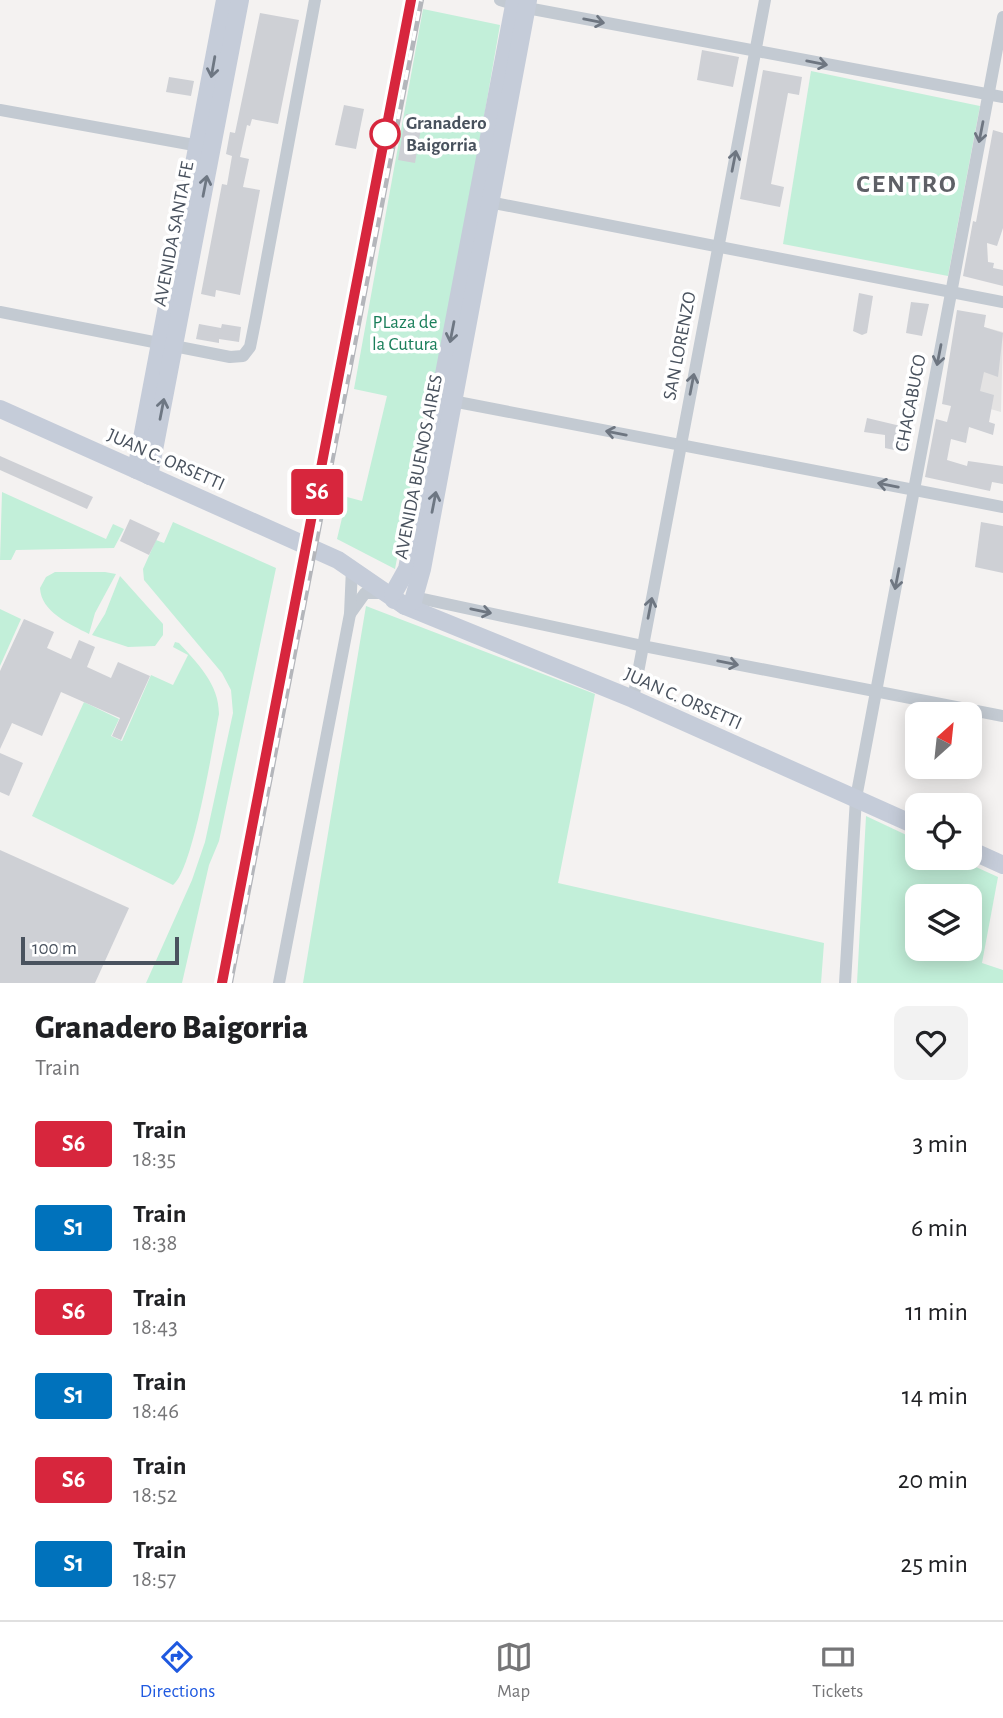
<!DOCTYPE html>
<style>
:root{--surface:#fff;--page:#f2f2f2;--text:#202124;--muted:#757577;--line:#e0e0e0;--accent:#1f59e0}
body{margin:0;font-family:"Alegreya Sans",sans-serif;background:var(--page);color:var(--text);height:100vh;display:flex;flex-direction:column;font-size:26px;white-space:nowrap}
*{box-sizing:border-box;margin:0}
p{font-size:23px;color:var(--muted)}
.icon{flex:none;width:38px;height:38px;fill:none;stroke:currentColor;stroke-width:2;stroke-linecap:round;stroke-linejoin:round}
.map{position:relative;height:983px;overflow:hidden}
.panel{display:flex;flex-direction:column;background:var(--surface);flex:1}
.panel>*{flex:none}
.badge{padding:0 14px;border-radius:5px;font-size:24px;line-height:46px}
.needle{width:46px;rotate:27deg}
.fabs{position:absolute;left:905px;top:702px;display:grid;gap:14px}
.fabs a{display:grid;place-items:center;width:77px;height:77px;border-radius:14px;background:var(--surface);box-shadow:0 4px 18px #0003;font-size:35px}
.scale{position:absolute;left:21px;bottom:18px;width:158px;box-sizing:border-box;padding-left:7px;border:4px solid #49525e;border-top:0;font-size:19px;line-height:24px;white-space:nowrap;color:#49525e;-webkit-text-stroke:5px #fff;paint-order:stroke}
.map>.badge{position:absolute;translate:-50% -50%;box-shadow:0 0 0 4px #fff}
.round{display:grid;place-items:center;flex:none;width:74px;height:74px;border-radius:14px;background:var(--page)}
.summary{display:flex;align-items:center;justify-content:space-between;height:119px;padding:0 35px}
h1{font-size:33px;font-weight:800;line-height:52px}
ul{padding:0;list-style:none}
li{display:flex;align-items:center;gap:21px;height:84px;padding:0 35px}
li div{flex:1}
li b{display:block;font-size:26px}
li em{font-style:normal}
li .badge{min-width:77px;font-weight:700;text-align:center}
.tabs{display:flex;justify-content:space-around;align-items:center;height:98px;border-top:2px solid var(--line);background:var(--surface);font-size:19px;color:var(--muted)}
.tabs a{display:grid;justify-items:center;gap:4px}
.tabs .active{color:var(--accent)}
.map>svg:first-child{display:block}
</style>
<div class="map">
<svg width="1003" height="983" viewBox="0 0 1003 983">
<rect width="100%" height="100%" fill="#f4f2f1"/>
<polygon fill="#e4e3e3" points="984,327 1003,332 1001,412 969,403"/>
<g fill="#c2efd9" fill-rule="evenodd">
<polygon points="423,9 500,25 434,404 426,403 395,569 337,539 347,497 362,501 387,396 354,389"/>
<polygon points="811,71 980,106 948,276 783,244"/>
<polygon points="2,492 106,539 113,524 124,529 114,548 16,550 11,560 0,560"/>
<polygon points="173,522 276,568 219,841 209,865 182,983 146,983 192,880 205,842 233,713 231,690 222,673 144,580 143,569 156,540 164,543"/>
<path d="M55,572H105L116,574L95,613L89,634C70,624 41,612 40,588L46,577Z"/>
<polygon points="120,576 163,624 163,635 155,646 128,647 92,635 105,614"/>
<polygon points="366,606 595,694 558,883 824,943 821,983 303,983"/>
<polygon points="0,609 21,619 0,666"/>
<path d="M175,642L179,643C198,664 219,684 219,714C213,744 193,871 173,885L32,816L84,702L119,719L111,736L122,741L151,675L173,685L188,655L173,647Z"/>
<path d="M866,816L917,840V858H956L998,877L982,963L1003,970V983H857ZM917,896H970V948H917Z"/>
</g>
<g fill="#ced0d5">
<polygon points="260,13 299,20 287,79 278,124 252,119 250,126 247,125 240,157 249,159 243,187 260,190 240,295 216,290 215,297 201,294 222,184 227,185 232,156 226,154 230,132 235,133"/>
<polygon points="702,50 739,57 733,87 697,80"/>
<polygon points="763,70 802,77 799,95 788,93 771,184 784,187 780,207 740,199"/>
<polygon points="169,77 194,81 191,96 166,92"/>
<polygon points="344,105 364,109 356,149 335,145"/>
<polygon points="406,114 423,117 415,163 398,160"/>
<polygon points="993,130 1003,133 1003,228 997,246 987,243 988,262 994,263 993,268 1003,270 1003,286 963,276 973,221 976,222"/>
<polygon points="859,293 873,296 867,333 862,335 853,331"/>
<polygon points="911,302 929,304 922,336 906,333"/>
<polygon points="957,310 986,315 984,327 1003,333 998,377 984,372 980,391 994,395 989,422 995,424 993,435 969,427 966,443 951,439 947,460 967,466 968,461 1003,466 1003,484 992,482 990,491 925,477 936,419 947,422 951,406 942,404"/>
<polygon points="199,324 221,328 222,324 241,327 239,342 219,339 219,343 196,339"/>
<polygon points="867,418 909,428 903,452 885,448 885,435 864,432"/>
<polygon points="0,456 93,497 87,509 0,470"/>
<polygon points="130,519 160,533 149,555 120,541"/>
<polygon points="981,522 1003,526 1003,573 975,567"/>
<polygon points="24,619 54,632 47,648 71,659 79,640 95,647 87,667 111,678 118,662 150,676 121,740 112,736 120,718 61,692 42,736 12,723 0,749 0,671"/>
<polygon points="0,753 23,763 9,796 0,792"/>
<polygon points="0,850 129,908 95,983 0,983"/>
</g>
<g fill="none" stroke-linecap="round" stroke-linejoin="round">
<g stroke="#c3cad2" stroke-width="12">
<polyline points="500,0 527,8 1003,97"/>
<polyline points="0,110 205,147"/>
<polyline points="484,201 1003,302"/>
<polyline points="0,312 230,357 243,356 250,347 256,317 315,0"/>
<polyline points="447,400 1003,507"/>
<polyline points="414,597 643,646 1003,716"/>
<polyline points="350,614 365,593 383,593"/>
<polyline points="633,699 765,0"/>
<polyline points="279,983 350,614 352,568"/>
<polyline points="845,983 856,798 1003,17"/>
</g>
<g stroke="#c5ccd9" stroke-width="18">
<polyline points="0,409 338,560 405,606 633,699 917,826"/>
<polyline points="136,470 225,0"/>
<polyline points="149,476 240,0"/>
<polyline points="394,600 393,594 407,569 515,0"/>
<polyline points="405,606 413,601 422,569 528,0"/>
<polyline points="970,850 1003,865"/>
</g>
<g stroke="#b4b6bb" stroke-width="6">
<g id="rail">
<polyline points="369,217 405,27"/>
<polyline points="230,983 421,0"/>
</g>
</g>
<use href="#rail" stroke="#fff" stroke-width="3.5" stroke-dasharray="10" stroke-linecap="butt"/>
</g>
<defs><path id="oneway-shaft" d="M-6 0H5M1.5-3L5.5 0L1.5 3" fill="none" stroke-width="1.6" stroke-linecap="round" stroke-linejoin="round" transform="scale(1.75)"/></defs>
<g stroke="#6e7681">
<use href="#oneway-shaft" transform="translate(594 21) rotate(11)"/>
<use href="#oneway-shaft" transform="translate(817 63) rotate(11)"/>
<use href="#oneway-shaft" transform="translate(981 132) rotate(101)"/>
<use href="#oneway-shaft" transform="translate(734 161) rotate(-79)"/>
<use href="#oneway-shaft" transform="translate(939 355) rotate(101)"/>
<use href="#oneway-shaft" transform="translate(692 384) rotate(-79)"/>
<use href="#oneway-shaft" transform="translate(616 433) rotate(-169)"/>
<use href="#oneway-shaft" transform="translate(888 485) rotate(-169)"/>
<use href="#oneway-shaft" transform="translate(897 579) rotate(101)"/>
<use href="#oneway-shaft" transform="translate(650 608) rotate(-79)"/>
<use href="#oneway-shaft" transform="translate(481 611) rotate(12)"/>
<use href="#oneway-shaft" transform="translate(728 663) rotate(11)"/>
</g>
<g stroke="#6e7783">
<use href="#oneway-shaft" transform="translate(213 67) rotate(100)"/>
<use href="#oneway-shaft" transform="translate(205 186) rotate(-79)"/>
<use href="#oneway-shaft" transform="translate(452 332) rotate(101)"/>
<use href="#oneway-shaft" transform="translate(162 409) rotate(-79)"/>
<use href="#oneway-shaft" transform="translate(434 502) rotate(-79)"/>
</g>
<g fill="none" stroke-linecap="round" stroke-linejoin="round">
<g stroke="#fff" stroke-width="16">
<polyline id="line" points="222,983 411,0"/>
</g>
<use href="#line" stroke="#d7263d" stroke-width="10"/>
</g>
<circle fill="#fff" stroke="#d7263d" stroke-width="3.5" cx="385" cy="134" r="14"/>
<g text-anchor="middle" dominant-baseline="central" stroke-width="7" stroke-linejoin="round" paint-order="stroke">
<g font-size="19" font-weight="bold" fill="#49525e" stroke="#fff" text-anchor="start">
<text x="406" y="123">Granadero<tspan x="406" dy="22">Baigorria</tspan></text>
</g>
<g font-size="19" fill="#49525e" stroke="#fff">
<text transform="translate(174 234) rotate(-79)">AVENIDA SANTA FE</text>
<text transform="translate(680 346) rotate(-79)">SAN LORENZO</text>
<text transform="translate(911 403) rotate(-79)">CHACABUCO</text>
<text transform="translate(166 460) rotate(24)">JUAN C. ORSETTI</text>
<text transform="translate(419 467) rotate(-79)">AVENIDA BUENOS AIRES</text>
<text transform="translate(683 699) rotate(24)">JUAN C. ORSETTI</text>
</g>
<g font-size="19" fill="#1b7f5b" stroke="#fff">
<text x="405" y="322">PLaza de<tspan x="405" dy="22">la Cutura</tspan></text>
</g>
<g font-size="26" font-weight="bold" letter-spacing="2" fill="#5e6066" stroke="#fff">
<text x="907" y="184">CENTRO</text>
</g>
</g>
</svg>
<div class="fabs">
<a><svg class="needle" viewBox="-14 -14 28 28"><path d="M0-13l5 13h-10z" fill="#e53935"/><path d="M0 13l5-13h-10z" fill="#757577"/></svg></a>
<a><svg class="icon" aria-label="locate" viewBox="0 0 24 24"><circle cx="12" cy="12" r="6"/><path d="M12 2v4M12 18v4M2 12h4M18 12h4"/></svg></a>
<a><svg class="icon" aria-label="layers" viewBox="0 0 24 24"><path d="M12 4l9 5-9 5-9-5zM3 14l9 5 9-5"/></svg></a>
</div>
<div class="scale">100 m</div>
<b class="badge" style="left:317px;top:492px;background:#d7263d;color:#fff">S6</b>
</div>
<section class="panel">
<div class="summary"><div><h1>Granadero Baigorria</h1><p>Train</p></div><a class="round"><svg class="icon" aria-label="heart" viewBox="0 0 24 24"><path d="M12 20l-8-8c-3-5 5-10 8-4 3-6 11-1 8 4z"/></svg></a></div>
<ul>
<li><span class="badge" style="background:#d7263d;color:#fff">S6</span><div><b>Train</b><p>18:35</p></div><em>3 min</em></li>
<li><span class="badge" style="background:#0072bc;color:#fff">S1</span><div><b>Train</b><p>18:38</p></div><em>6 min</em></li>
<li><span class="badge" style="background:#d7263d;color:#fff">S6</span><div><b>Train</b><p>18:43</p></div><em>11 min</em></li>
<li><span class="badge" style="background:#0072bc;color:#fff">S1</span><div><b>Train</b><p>18:46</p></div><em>14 min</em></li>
<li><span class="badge" style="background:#d7263d;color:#fff">S6</span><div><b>Train</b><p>18:52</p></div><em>20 min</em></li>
<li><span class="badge" style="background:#0072bc;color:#fff">S1</span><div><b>Train</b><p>18:57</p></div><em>25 min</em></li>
</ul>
</section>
<nav class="tabs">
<a class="active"><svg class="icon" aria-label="directions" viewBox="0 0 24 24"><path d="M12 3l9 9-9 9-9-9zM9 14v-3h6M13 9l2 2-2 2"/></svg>Directions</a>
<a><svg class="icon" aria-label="map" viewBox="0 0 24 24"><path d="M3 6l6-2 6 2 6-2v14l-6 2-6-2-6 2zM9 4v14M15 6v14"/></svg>Map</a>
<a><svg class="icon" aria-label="tickets" viewBox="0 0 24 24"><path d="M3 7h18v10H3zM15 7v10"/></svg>Tickets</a>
</nav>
